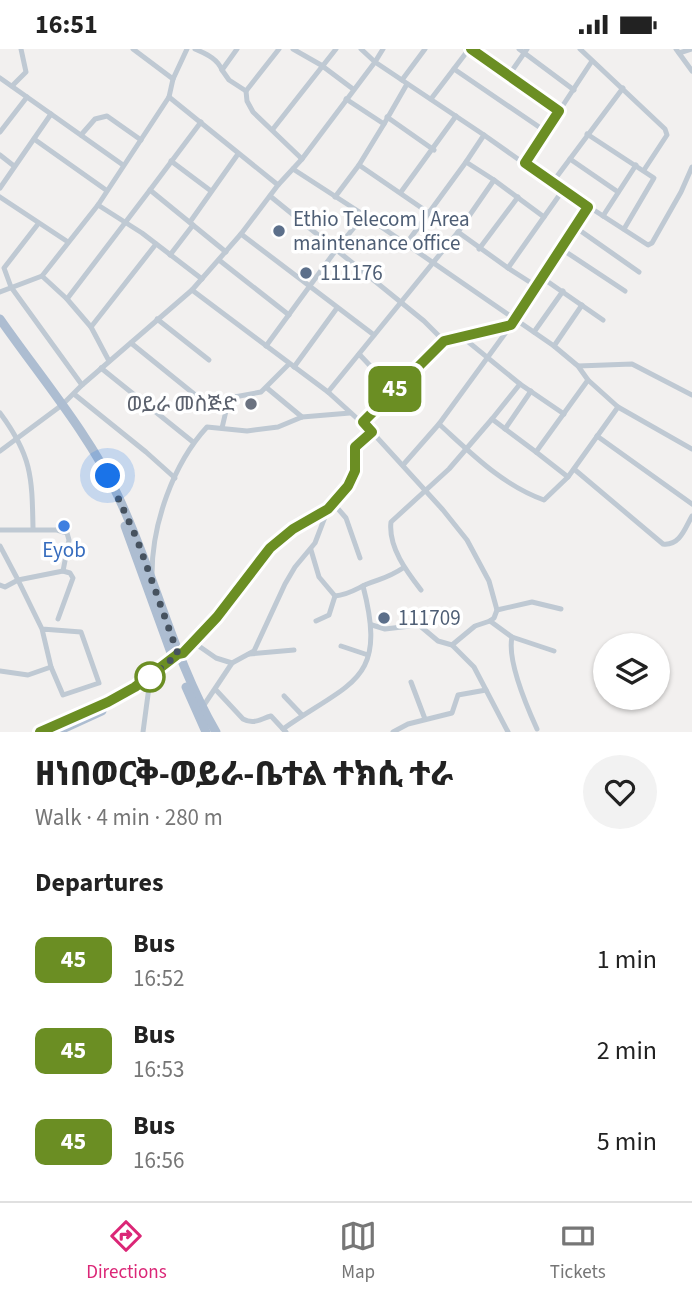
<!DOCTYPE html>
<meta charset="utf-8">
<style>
:root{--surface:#fff;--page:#f2f2f2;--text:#222;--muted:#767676;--line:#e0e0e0;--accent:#db2777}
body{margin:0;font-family:"Source Sans 3","Noto Sans Ethiopic",sans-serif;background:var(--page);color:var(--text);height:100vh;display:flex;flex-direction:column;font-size:26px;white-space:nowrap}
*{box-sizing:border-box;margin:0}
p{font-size:23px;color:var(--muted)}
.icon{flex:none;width:38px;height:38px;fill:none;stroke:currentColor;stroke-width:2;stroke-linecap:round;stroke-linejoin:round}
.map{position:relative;height:683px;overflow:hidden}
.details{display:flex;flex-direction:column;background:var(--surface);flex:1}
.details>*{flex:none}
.badge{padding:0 14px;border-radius:10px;font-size:24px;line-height:46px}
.fabs{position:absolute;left:593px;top:584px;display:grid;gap:14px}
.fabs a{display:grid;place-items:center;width:77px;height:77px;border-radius:50%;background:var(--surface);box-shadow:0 2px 5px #0004;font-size:35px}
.you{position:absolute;width:35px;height:35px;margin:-18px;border:5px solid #fff;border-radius:50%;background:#1a73e8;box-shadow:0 0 0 10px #1a73e833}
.map>.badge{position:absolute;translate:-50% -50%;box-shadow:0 0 0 4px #fff}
h2{padding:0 35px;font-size:26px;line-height:63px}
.round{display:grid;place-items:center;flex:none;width:74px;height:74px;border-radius:37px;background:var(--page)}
.summary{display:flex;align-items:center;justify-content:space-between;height:119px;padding:0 35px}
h1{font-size:33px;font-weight:800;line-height:52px}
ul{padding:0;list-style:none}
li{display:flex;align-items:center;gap:21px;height:91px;padding:0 35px}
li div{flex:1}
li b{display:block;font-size:26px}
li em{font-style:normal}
li .badge{min-width:77px;font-weight:700;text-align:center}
.status{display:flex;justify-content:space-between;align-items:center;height:49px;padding:0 35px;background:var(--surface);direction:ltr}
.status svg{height:19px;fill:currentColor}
.tab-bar{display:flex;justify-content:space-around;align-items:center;height:98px;border-top:2px solid var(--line);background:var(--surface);font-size:19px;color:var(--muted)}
.tab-bar a{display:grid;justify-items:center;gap:4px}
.tab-bar .current{color:var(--accent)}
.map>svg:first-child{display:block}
</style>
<div class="status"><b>16:51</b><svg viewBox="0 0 49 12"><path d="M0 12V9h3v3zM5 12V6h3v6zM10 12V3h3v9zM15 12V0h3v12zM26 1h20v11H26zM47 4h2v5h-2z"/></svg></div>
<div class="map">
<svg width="692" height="683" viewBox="0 0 692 683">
<rect width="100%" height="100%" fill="#f2f0ef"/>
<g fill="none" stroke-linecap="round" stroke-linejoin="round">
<g stroke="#bfc9d3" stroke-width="5">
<polyline points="133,0 173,30"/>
<polyline points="187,0 173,30 169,48 98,156 42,227 67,250 150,141 226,203"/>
<path d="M195,0C206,5 217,9 222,21L237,0"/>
<polyline points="279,0 246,42 247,52 253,63 302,110"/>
<polyline points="293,0 321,16 353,40"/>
<polyline points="471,0 559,62"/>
<polyline points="519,0 574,41"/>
<polyline points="580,0 665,80 667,86 644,121"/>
<polyline points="676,0 692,22"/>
<polyline points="679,4 692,0"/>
<polyline points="454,20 545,82"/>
<polyline points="222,21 229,31 246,42"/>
<polyline points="509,26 527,0"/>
<polyline points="0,29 51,65"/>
<polyline points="402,31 425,0"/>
<polyline points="12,37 26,23 21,0"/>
<polyline points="169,48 278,136"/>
<polyline points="346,50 384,75 407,35"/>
<polyline points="431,50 469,0"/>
<polyline points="387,68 434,101"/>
<polyline points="273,80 336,0"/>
<polyline points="0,83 27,48"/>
<polyline points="587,85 654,129 624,180"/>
<polyline points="81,86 95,70 107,67 141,91"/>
<polyline points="484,86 552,134 648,196 652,194 681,143 692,118"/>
<polyline points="34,90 106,141"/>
<polyline points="0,106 14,117"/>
<polyline points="570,110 618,143"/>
<polyline points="171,112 211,142"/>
<polyline points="525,114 592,12"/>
<polyline points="359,116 384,75"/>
<polyline points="293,120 364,166"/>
<polyline points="494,131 544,168"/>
<polyline points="552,134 623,39"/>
<polyline points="0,139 51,65 123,116"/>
<polyline points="150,141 201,73"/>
<polyline points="401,143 456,67"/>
<polyline points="270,147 424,272 444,292"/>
<polyline points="0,148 68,193"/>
<polyline points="335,148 359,116 429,164"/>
<polyline points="98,156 142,184 202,230"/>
<polyline points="603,167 636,116"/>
<polyline points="190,173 238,105"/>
<polyline points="38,175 4,219 11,238 82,336"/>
<polyline points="575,178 639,223"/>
<polyline points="458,183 508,219 563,141"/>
<polyline points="241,185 374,286"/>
<polyline points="406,195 466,113"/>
<polyline points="560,199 625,242"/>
<polyline points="479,200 518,148"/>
<polyline points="170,206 193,176"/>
<polyline points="219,211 289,266"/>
<path d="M508,219L536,237L515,271L439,375C471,404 502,436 544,451L568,428L618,358"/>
<polyline points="541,228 603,271"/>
<polyline points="536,237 588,158"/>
<polyline points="192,241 328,343 458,183 494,131 466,113 484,86 375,13 383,0"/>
<polyline points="0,243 42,227"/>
<polyline points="67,250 91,278 156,195"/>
<polyline points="157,270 209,311"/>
<polyline points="91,278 109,312"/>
<polyline points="534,283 563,242"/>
<polyline points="461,287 520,335 564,365"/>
<polyline points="131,294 199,349"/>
<polyline points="266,297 336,201 364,166 554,297 578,317 588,331 618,358 692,400"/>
<polyline points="554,297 582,256"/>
<polyline points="359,305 393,341"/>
<polyline points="578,317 632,315 692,346"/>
<polyline points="294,318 337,259"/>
<polyline points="101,319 193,393"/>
<polyline points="520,335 492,370 536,403 588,331"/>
<polyline points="267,339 302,368"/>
<polyline points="328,343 372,383 443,461 467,491 489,532 497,561 494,569 490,572 475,577 452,596"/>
<polyline points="74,345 146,403 175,429"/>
<path d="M0,364C32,407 32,428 33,479"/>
<polyline points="363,373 444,292 511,276"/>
<polyline points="222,379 229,349 261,343 289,315"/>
<polyline points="505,380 531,342"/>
<polyline points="597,387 692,455"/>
<polyline points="0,402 62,356 82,336 192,241 241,185 278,136 302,110 375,13 361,0"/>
<polyline points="536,403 568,428"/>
<polyline points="403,416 439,375"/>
<path d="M574,420L663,495C680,497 685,479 692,467"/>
<polyline points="333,454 346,469 360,509"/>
<polyline points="0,481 57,481 67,484 69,491 63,522 70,524 73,529 58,570"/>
<polyline points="0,497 18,531 5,538 0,536"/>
<path d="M311,501L319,528L335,547C348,546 356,540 367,535C382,529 388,529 403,519"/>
<path d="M152,525C152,475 173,415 207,378L247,382L278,378L302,368L350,364"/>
<path d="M421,541C407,523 388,498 391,473L449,420L492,370"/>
<polyline points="497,561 532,553 561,560"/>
<polyline points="316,572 329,566 335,547"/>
<polyline points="490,572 512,588 554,602"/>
<polyline points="372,576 385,580 419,576 438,592 452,596 474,618 508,683"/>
<polyline points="42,580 81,583 99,634 63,646 51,618 42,580 18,531 63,522"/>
<path d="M512,588C507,611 527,658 537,680"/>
<polyline points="193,593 216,609 232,614"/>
<polyline points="341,597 368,606"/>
<polyline points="249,605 294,601"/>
<polyline points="182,607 217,568 270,499 293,480 328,460 348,437 355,422 355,398 372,383"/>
<polyline points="0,622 28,626 51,618"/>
<polyline points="411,633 425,670"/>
<path d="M216,641L243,670C254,676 260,670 271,667L283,680"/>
<polyline points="284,647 302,666"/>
<polyline points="202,659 232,614 254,602 285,535 295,518 315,494 328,460"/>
<polyline points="143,683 149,638 147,631"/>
<path d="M286,683L283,680C351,632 388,633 363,537"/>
<polyline points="393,683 408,675 452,664 458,646 486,641"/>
</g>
<g stroke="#adbdd1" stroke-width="9">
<path d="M0,270C39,326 90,386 118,447C155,525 173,609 216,683"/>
<polyline points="125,477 174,612"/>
<polyline points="186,638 206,683"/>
<polyline points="40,683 135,638 175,607"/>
<polyline points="56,683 102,662"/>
</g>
</g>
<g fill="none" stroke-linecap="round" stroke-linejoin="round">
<g stroke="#fff" stroke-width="16">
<polyline id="line" points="40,683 108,653 135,638 178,605 183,604 217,568 270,499 293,480 328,460 348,437 355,422 355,398 372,383 363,373 444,292 511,276 588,158 525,114 559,62 471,0"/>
</g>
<use href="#line" stroke="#6b8e23" stroke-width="10"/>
<polyline stroke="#46525f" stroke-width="7" stroke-dasharray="0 12.6" points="108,427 137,490 178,605 147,631 150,628"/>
</g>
<g fill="#5c6f8a" stroke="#fff" stroke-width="2.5">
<circle cx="279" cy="182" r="7"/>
<circle cx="306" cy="224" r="7"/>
<circle cx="384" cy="569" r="7"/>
</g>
<circle fill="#6b7280" stroke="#fff" stroke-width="2.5" cx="251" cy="355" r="7"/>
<circle fill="#3f7fe0" stroke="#fff" stroke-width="2.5" cx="64" cy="477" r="7"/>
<circle fill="#fff" stroke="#6b8e23" stroke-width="3.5" cx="150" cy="628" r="14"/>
<g text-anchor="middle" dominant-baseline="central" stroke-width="7" stroke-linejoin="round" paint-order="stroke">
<g font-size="21" fill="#4e5e75" stroke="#fff" text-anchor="start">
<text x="293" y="170">Ethio Telecom | Area<tspan x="293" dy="24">maintenance office</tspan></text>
<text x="320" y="224">111176</text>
<text x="398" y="569">111709</text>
</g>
<g font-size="21" fill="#5b616d" stroke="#fff" text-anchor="end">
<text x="237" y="355">ወይራ መስጅድ</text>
</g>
<g font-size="21" fill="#366cbe" stroke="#fff">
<text x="64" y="501">Eyob</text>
</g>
</g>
</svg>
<div class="fabs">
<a><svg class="icon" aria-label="layers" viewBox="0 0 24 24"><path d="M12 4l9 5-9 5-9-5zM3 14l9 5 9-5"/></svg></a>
</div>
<div class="you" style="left:108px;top:427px"></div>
<b class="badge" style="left:395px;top:340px;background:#6b8e23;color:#fff">45</b>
</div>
<section class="details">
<div class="summary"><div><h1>ዘነበወርቅ-ወይራ-ቤተል ተክሲ ተራ</h1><p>Walk · 4 min · 280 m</p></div><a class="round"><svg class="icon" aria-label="heart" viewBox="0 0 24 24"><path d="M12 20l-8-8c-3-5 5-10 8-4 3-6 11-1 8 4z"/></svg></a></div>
<h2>Departures</h2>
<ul>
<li><span class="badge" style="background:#6b8e23;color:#fff">45</span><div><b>Bus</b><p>16:52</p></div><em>1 min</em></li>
<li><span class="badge" style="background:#6b8e23;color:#fff">45</span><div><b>Bus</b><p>16:53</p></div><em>2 min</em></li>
<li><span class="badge" style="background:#6b8e23;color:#fff">45</span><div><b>Bus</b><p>16:56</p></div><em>5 min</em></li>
</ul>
</section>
<nav class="tab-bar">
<a class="current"><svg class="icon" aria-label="directions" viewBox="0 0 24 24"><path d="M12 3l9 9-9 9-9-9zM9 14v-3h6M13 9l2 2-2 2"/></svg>Directions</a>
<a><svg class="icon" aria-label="map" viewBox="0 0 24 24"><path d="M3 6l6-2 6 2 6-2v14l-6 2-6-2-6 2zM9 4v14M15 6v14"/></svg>Map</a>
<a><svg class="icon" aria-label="tickets" viewBox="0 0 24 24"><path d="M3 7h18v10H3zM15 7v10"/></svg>Tickets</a>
</nav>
